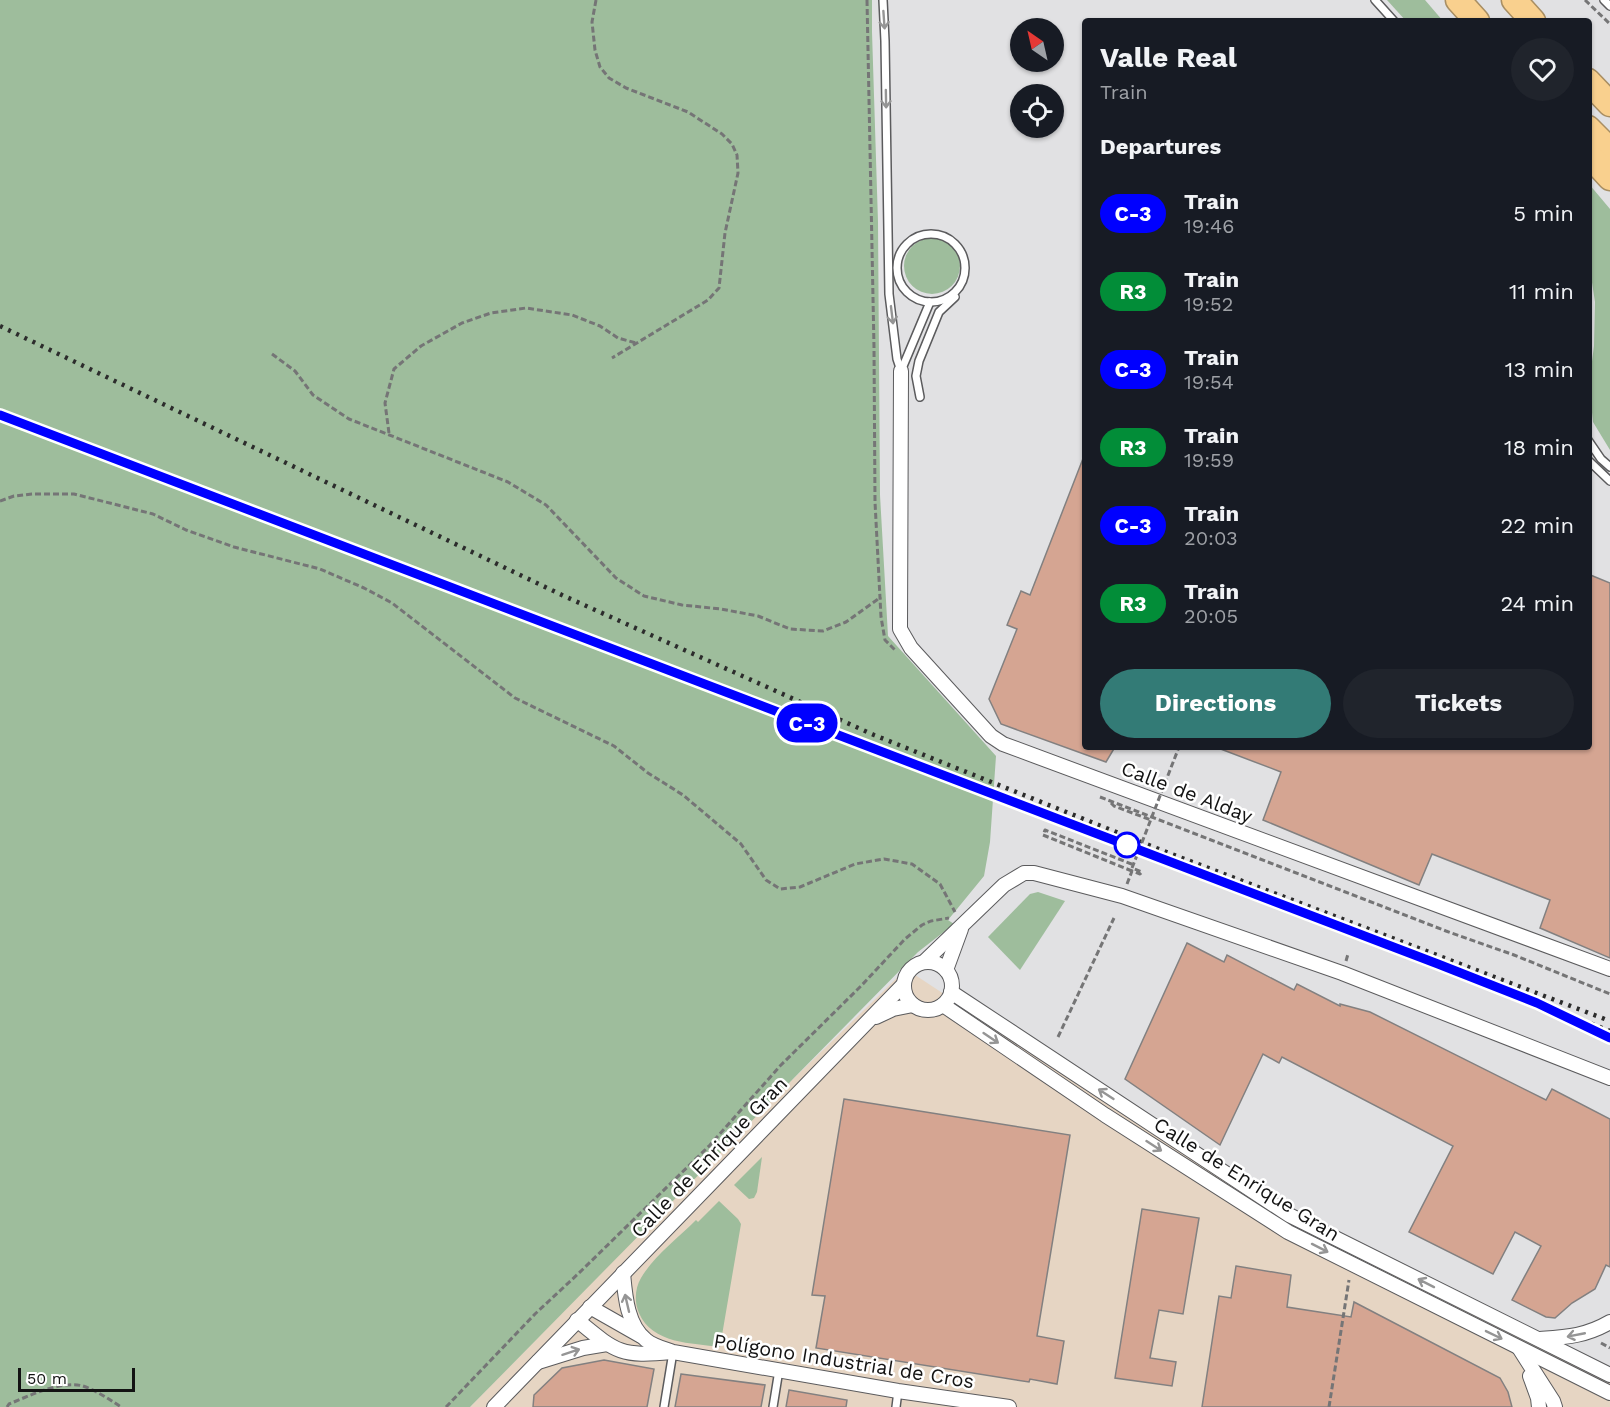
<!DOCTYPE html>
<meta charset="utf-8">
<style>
:root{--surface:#171b24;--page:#20242c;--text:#f1f3f6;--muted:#9ea1a6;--accent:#337b76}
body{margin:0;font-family:"Work Sans",sans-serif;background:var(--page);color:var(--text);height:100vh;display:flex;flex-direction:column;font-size:22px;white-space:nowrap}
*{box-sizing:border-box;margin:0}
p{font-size:20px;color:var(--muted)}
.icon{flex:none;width:33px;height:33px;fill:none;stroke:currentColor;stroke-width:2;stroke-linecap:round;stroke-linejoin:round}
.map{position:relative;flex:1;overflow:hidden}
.panel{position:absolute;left:1082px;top:18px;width:510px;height:732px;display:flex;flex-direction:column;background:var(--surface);border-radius:6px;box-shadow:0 2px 4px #0004}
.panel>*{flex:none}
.badge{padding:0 12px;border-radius:20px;font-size:21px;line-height:39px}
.needle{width:39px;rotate:326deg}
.fabs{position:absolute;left:1010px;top:18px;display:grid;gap:12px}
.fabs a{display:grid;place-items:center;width:54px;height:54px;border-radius:50%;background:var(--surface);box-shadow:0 2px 4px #0004;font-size:30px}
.scale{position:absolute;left:18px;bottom:15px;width:117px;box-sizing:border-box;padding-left:6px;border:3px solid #131313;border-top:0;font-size:16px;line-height:21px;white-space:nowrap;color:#131313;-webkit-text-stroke:4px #fff;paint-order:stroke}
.map>.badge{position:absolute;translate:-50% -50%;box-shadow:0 0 0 3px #fff}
h2{padding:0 18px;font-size:22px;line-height:54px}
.round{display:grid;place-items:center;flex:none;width:63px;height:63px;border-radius:32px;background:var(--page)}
.summary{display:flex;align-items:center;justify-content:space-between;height:102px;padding:0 18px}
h1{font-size:28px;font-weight:700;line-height:45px}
.button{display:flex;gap:12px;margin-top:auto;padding:12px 18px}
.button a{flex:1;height:69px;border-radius:36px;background:var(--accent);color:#fff;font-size:24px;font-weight:700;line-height:69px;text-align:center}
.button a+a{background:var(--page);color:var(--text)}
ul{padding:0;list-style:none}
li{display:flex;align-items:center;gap:18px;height:78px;padding:0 18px}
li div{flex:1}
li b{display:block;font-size:22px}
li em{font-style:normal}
li .badge{min-width:66px;font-weight:700;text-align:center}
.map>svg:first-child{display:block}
</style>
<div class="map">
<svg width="1610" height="1407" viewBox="0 0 1610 1407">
<rect width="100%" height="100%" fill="#e1e1e3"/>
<polygon fill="#e6d5c3" points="906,969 1105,1100 1292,1214 1610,1370 1610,1407 470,1407 739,1132"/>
<g fill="#9ebd9c">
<polygon points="0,0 872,0 872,32 878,222 880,495 888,636 996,756 990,842 984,876 948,920 954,924 918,952 470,1407 0,1407"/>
<polygon points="1387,0 1425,0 1443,21 1406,21"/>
<polygon points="1589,184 1610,209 1610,450 1593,422 1589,384 1594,346 1595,302 1589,263"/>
<circle cx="932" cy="266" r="28"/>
<polygon points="1038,892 1065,901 1020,970 988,937 1030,894"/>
<polygon points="762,1157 757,1192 754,1198 749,1199 734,1185"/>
<path d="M719,1201L738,1219L741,1224L720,1347C692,1343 652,1344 639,1313C634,1302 635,1288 641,1278C653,1257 679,1237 696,1220L698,1222Z"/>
</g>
<g fill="#d5a592" stroke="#828080" stroke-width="1.5">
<polygon points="1084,456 1084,747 1115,747 1106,762 1001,724 989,699 1017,629 1007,625 1021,591 1030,595"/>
<polygon points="1588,574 1610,583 1610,958 1540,928 1550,900 1432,854 1419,885 1263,820 1281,772 1218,748 1588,747"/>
<polygon points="1187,943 1224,962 1227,955 1294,990 1297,984 1340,1006 1340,1004 1370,1012 1546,1100 1552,1089 1610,1119 1610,1267 1606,1265 1595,1289 1572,1303 1555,1318 1546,1317 1512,1300 1541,1246 1515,1232 1493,1274 1409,1232 1453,1146 1282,1057 1279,1063 1263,1054 1220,1145 1125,1079"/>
<polygon points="844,1099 1070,1135 1037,1336 1064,1341 1057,1384 1030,1379 1029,1382 816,1348 825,1296 812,1295"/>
<polygon points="1142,1209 1199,1218 1183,1314 1159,1310 1150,1358 1176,1362 1172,1386 1115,1378"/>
<polygon points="1236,1266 1291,1275 1287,1307 1351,1317 1354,1302 1500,1378 1508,1392 1512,1407 1202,1407 1219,1296 1231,1298"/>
<polygon points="604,1360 654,1369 647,1407 533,1407 534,1395 562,1368"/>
<polygon points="681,1374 765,1385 761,1407 675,1407"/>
<polygon points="789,1390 847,1400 846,1407 786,1407"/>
</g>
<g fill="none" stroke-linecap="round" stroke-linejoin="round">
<g stroke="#5b5b5d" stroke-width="10">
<g id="lane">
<polyline points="883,0 885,41 889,294 897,359 901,371"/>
<polyline points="1375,0 1394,21"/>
<polyline points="1604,0 1610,6"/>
<circle cx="931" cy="268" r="34"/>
<polyline points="901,371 930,302"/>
<polyline points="920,397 916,376 919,361 939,312 955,297"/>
<polyline points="1588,440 1601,459 1610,467"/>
<polyline points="1588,460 1610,481"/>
<polyline points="664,1407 673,1352"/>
<polyline points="773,1407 779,1370"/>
<polyline points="896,1407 898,1391"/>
</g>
</g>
<g stroke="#5b5b5d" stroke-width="16">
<g id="street">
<polyline points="901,371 900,629 911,648 991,736 1003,744 1610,969"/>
<circle cx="928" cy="986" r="24"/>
<polyline points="924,962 1004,885 1024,873 1034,873 1122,896 1342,973 1610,1078"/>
<polyline points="946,970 961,929"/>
<polyline points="951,992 1289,1215 1610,1375"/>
<polyline points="943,1005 1105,1115 1288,1232 1610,1393"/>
<polyline points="876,1017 893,1009 913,1005"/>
<path d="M623,1273C625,1295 627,1325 646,1340C653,1346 665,1349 673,1352L898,1391L1009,1407"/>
<polyline points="590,1307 641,1336"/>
<path d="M577,1320C616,1352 620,1357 671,1352"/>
<path d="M1540,1339C1567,1337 1586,1336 1610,1322"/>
<polyline points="1519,1348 1553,1401 1555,1407"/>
<polyline points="538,1362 583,1348 607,1344"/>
<polyline points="1530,1376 1538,1398 1539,1407"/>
<polyline points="494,1407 904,984"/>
</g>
</g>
<g stroke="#a88e63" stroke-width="27">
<g id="highway">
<polyline points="1458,0 1477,21"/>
<polyline points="1514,0 1533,21"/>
<polyline points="1588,81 1610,104"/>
<polyline points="1588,128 1610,150"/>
<polyline points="1588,154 1610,178"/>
</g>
</g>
<g stroke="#757576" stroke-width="3" stroke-dasharray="6 3" stroke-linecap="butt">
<polyline points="596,0 592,22 595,50 600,67 609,78 626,88 688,112 722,134 732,144 737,155 738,173 725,233 719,288 708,300 612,358"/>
<polyline points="867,0 874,347 875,502 881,617 885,640 895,650"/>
<polyline points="1585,0 1610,24"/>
<polyline points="272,354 295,371 313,395 349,419 508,482 546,505 616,578 644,596 682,605 721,609 758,616 790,629 823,631 846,622 881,597"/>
<polyline points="389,433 385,403 394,369 421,346 462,323 491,313 526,308 572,315 600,326 618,338 636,343"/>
<polyline points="0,501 14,496 32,494 74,494 153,514 186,530 234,547 320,569 364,588 392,603 515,698 614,746 648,773 683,795 741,844 766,880 780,889 800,887 855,864 884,859 912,864 940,884 955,912"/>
<polyline points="1100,797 1446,931 1514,955 1610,994"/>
<polyline points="1111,803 1114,806 1151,820"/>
<polyline points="1132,871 1043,835 1045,830 1134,865"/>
<polyline points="1127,884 1132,871 1140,874 1142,872 1132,868"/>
<polyline points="1346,961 1348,954"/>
<polyline points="1058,1037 1114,918"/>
<polyline points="1601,1343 1610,1348"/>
<path d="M7,1407L9,1404C29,1396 61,1380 83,1386C97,1391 109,1399 121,1407"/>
<polyline points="446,1407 535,1314 579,1273 710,1145 780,1066 861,986 905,939 922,925 931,921 949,918"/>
<polyline points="1329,1407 1349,1280"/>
</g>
<use href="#lane" stroke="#fff" stroke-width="7"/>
<use href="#street" stroke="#fff" stroke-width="14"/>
<use href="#highway" stroke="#f9d08e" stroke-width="24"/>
<g stroke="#2c2c2c" stroke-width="4.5" stroke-dasharray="3 6" stroke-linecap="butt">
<polyline points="0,326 564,596 874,735 1161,850 1610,1021"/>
<polyline points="0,415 1107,838"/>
<polyline points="1440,965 1610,1031"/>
</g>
<polyline stroke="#757576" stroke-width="3" stroke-dasharray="6 3" stroke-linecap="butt" points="1132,868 1179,747"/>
</g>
<defs><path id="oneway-shaft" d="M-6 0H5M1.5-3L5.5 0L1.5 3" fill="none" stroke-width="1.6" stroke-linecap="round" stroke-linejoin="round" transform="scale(1.5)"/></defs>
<g stroke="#959595">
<use href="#oneway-shaft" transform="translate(884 20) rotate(86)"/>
<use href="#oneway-shaft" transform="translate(886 99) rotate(89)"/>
<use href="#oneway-shaft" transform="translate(892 315) rotate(83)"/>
<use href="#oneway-shaft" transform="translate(991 1038) rotate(34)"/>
<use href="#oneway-shaft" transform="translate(1106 1094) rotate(-147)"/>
<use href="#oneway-shaft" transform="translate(1154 1146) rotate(33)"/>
<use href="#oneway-shaft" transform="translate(1320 1248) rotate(27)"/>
<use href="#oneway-shaft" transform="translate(1426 1283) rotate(-153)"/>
<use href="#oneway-shaft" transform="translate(627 1303) rotate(-103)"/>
<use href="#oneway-shaft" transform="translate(1494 1335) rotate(26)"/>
<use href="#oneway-shaft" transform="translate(1576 1335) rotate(169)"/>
<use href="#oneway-shaft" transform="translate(571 1352) rotate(-18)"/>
</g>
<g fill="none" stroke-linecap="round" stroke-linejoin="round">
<g stroke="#fff" stroke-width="14">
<polyline id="line" points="0,415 1438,964 1537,1003 1610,1038"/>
</g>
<use href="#line" stroke="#00f" stroke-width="9"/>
</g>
<circle fill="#fff" stroke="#00f" stroke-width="3" cx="1127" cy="845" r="12"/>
<g text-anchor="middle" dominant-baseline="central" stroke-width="5" stroke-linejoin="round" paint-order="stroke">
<g font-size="20" fill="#131313" stroke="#fff">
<text transform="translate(1187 792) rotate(21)">Calle de Alday</text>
<text transform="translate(709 1157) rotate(-46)">Calle de Enrique Gran</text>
<text transform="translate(1247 1179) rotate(32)">Calle de Enrique Gran</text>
<text transform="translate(844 1361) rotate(9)">Polígono Industrial de Cros</text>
</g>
</g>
</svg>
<div class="fabs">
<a><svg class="needle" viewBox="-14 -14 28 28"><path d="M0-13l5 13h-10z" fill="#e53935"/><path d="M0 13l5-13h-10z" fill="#9ea1a6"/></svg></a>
<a><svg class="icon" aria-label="locate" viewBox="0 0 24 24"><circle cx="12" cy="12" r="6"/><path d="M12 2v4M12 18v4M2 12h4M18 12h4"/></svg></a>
</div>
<div class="scale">50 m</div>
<b class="badge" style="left:807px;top:723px;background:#00f;color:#fff">C-3</b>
<section class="panel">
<div class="summary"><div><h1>Valle Real</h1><p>Train</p></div><a class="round"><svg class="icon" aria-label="heart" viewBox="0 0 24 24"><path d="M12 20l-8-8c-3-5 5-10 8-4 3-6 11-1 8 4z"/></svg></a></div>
<h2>Departures</h2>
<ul>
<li><span class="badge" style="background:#00f;color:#fff">C-3</span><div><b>Train</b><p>19:46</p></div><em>5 min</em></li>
<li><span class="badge" style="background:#028d38;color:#fff">R3</span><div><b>Train</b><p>19:52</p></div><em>11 min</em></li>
<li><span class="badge" style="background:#00f;color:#fff">C-3</span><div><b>Train</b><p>19:54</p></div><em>13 min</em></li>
<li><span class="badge" style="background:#028d38;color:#fff">R3</span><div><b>Train</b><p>19:59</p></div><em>18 min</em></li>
<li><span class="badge" style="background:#00f;color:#fff">C-3</span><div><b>Train</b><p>20:03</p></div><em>22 min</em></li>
<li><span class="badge" style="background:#028d38;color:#fff">R3</span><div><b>Train</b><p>20:05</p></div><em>24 min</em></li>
</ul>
<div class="button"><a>Directions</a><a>Tickets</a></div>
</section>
</div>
